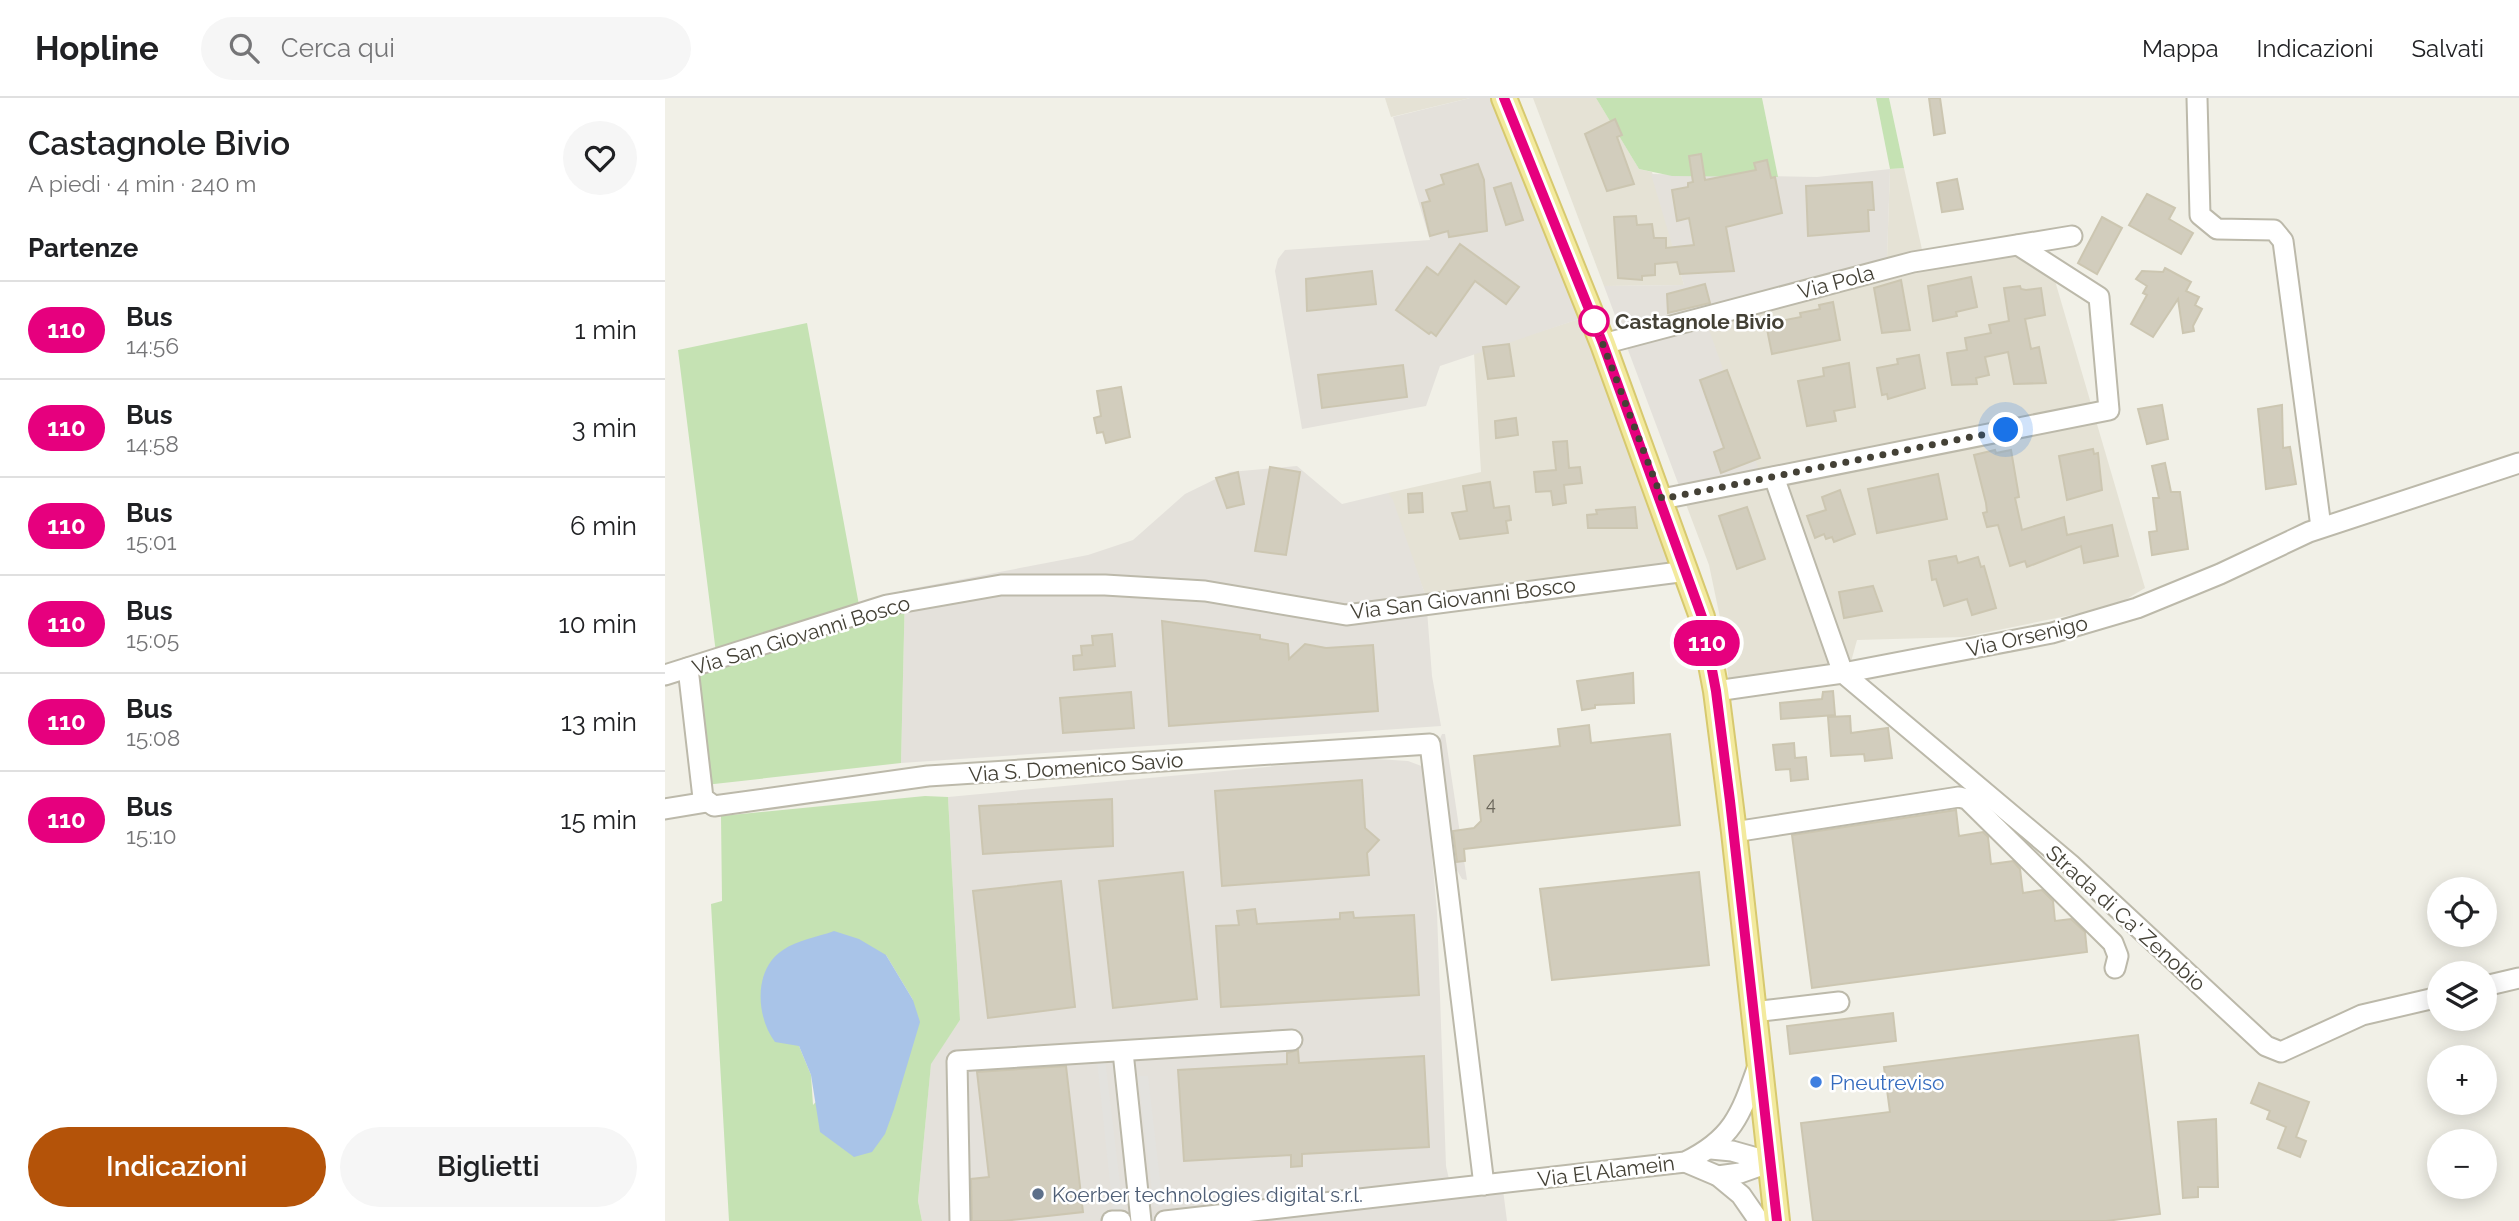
<!DOCTYPE html>
<html lang="it">
<meta charset="utf-8">
<style>
:root{--surface:#fff;--page:#f6f6f6;--text:#202124;--muted:#757577;--line:#e0e0e0;--accent:#b45309}
body{margin:0;font-family:Raleway,sans-serif;background:var(--page);color:var(--text);height:100vh;display:flex;flex-direction:column;font-size:26px;white-space:nowrap}
*{box-sizing:border-box;margin:0}
p{font-size:23px;color:var(--muted)}
.icon{flex:none;width:38px;height:38px;fill:none;stroke:currentColor;stroke-width:2;stroke-linecap:round;stroke-linejoin:round}
.map{position:relative;flex:1;overflow:hidden}
.details{display:flex;flex-direction:column;background:var(--surface);width:665px}
.details>*{flex:none}
.badge{padding:0 14px;border-radius:23px;font-size:24px;line-height:46px}
.controls{position:absolute;left:1762px;top:779px;display:grid;gap:14px}
.controls a{display:grid;place-items:center;width:70px;height:70px;border-radius:50%;background:var(--surface);box-shadow:0 4px 18px #0003;font-size:35px}
.you{position:absolute;width:35px;height:35px;margin:-18px;border:5px solid #fff;border-radius:50%;background:#1a73e8;box-shadow:0 0 0 10px #1a73e833}
.map>.badge{position:absolute;translate:-50% -50%;box-shadow:0 0 0 4px #fff}
h2{padding:0 28px;font-size:26px;line-height:63px}
.round{display:grid;place-items:center;flex:none;width:74px;height:74px;border-radius:37px;background:var(--page)}
.headline{display:flex;align-items:center;justify-content:space-between;height:119px;padding:0 28px}
h1{font-size:33px;font-weight:600;line-height:52px}
.primary-button{display:flex;gap:14px;margin-top:auto;padding:14px 28px}
.primary-button a{flex:1;height:80px;border-radius:42px;background:var(--accent);color:#fff;font-size:28px;font-weight:600;line-height:80px;text-align:center}
.primary-button a+a{background:var(--page);color:var(--text)}
ul{padding:0;list-style:none}
li{display:flex;align-items:center;gap:21px;height:98px;padding:0 28px;border-top:2px solid var(--line)}
li div{flex:1}
li b{display:block;font-size:26px}
li em{font-style:normal}
li .badge{min-width:77px;font-weight:700;text-align:center}
header{display:flex;align-items:center;gap:42px;box-sizing:border-box;height:98px;padding:0 35px;background:var(--surface);border-bottom:2px solid var(--line)}
header strong{font-size:33px}
nav{display:flex;gap:38px;margin-inline-start:auto;font-size:24px}
.search{width:490px;height:63px;background:var(--page);display:flex;align-items:center;gap:18px;box-sizing:border-box;padding:0 24px;border-radius:38px;color:var(--muted);font-size:26px}
main{display:flex;flex:1;min-height:0}
.map>svg:first-child{display:block}
</style>
<header>
<strong>Hopline</strong>
<div class="search"><svg class="icon" aria-label="search" viewBox="0 0 24 24"><circle cx="10" cy="10" r="6"/><path d="M15 15l6 6"/></svg>Cerca qui</div>
<nav><a>Mappa</a><a>Indicazioni</a><a>Salvati</a></nav>
</header>
<main>
<section class="details">
<div class="headline"><div><h1>Castagnole Bivio</h1><p>A piedi · 4 min · 240 m</p></div><a class="round"><svg class="icon" aria-label="heart" viewBox="0 0 24 24"><path d="M12 20l-8-8c-3-5 5-10 8-4 3-6 11-1 8 4z"/></svg></a></div>
<h2>Partenze</h2>
<ul>
<li><span class="badge" style="background:#e6007e;color:#fff">110</span><div><b>Bus</b><p>14:56</p></div><em>1 min</em></li>
<li><span class="badge" style="background:#e6007e;color:#fff">110</span><div><b>Bus</b><p>14:58</p></div><em>3 min</em></li>
<li><span class="badge" style="background:#e6007e;color:#fff">110</span><div><b>Bus</b><p>15:01</p></div><em>6 min</em></li>
<li><span class="badge" style="background:#e6007e;color:#fff">110</span><div><b>Bus</b><p>15:05</p></div><em>10 min</em></li>
<li><span class="badge" style="background:#e6007e;color:#fff">110</span><div><b>Bus</b><p>15:08</p></div><em>13 min</em></li>
<li><span class="badge" style="background:#e6007e;color:#fff">110</span><div><b>Bus</b><p>15:10</p></div><em>15 min</em></li>
</ul>
<div class="primary-button"><a>Indicazioni</a><a>Biglietti</a></div>
</section>
<div class="map">
<svg width="1854" height="1123" viewBox="0 0 1854 1123">
<rect width="100%" height="100%" fill="#f1f0e7"/>
<g fill="#e5e2d5">
<polygon points="720,0 805,0 726,19"/>
<polygon points="868,0 931,0 974,71 987,74 1019,187 939,188"/>
<polygon points="1239,70 1258,156 1376,135 1480,490 1450,508 1299,539 1192,542 1184,571 1064,584 1057,529 1044,467 1019,401 1042,225 1222,160 1225,71"/>
<polygon points="917,220 1011,469 761,499 723,395 816,374 809,255"/>
</g>
<g fill="#e4e1db">
<polygon points="805,0 835,0 917,220 775,268 761,308 637,331 610,173 613,161 620,152 765,142 728,19"/>
<polygon points="1225,71 1222,160 1042,226 1096,378 1019,401 939,188 1019,187 986,76 1152,79"/>
<polygon points="632,368 677,406 723,395 728,402 761,499 767,578 776,628 236,665 240,492 423,457 468,442 520,396 565,374"/>
<polygon points="777,636 780,636 802,782 797,781 784,758 784,711 770,653"/>
<polygon points="696,660 743,663 759,669 772,814 781,1068 788,1099 838,1092 842,1123 257,1123 253,1103 266,965 295,922 283,699"/>
</g>
<g fill="#c5e2b3" fill-rule="evenodd">
<polygon points="931,0 1097,0 1113,79 1007,78 974,71"/>
<polygon points="1211,0 1224,0 1239,70 1225,71"/>
<polygon points="142,225 194,507 240,492 236,665 40,687 33,576 51,555 13,252"/>
<path d="M260,698L283,699L295,922L266,966L253,1103L257,1123H64L46,806L57,803L56,718ZM221,857L248,902L148,1007L146,977L134,948Z"/>
</g>
<g fill="#e3e2de">
<polygon points="430,944 438,944 458,1111 448,1113"/>
<polygon points="473,978 483,978 498,1108 489,1109"/>
</g>
<path fill="#a9c4e8" d="M169,833L194,841L221,857L248,902L255,924L229,1011L220,1036L207,1054L189,1059L155,1034L146,977L134,948L110,944C91,919 88,871 118,852C132,842 153,839 169,833Z"/>
<g fill="#d2cdbd" stroke="#ccc6b1" stroke-width="2">
<polygon points="1264,0 1275,0 1280,35 1269,37"/>
<polygon points="950,21 957,37 952,39 969,86 942,93 920,36"/>
<polygon points="1036,56 1040,82 1091,72 1089,65 1102,62 1106,80 1110,79 1117,115 1061,129 1069,173 1015,176 1012,164 990,166 990,177 977,178 977,182 953,180 949,119 971,118 972,127 987,126 989,140 1001,140 1001,150 1029,147 1024,120 1012,123 1007,92 1023,89 1023,85 1028,84 1024,58"/>
<polygon points="813,66 819,82 822,133 784,139 783,133 765,138 757,105 765,103 761,92 779,86 776,77"/>
<polygon points="1292,81 1298,111 1277,114 1272,85"/>
<polygon points="1207,84 1209,112 1203,112 1204,133 1143,138 1141,88"/>
<polygon points="846,85 858,122 841,127 829,90"/>
<polygon points="1482,96 1510,110 1504,121 1528,135 1516,156 1464,127"/>
<polygon points="1437,119 1457,130 1432,176 1413,165"/>
<polygon points="795,146 854,189 841,206 810,183 771,238 766,234 764,236 731,212 762,169 773,177"/>
<polygon points="1500,170 1526,184 1521,193 1534,199 1530,207 1537,211 1528,228 1529,233 1518,235 1513,201 1488,239 1466,226 1482,197 1478,195 1482,188 1471,181 1477,173 1498,174"/>
<polygon points="707,173 711,206 642,213 641,181"/>
<polygon points="1306,179 1312,209 1291,214 1292,218 1268,223 1263,188"/>
<polygon points="1236,182 1245,232 1217,235 1209,190"/>
<polygon points="1040,186 1045,205 1003,215 1002,196"/>
<polygon points="1355,188 1356,191 1361,192 1376,190 1380,217 1360,221 1366,251 1374,249 1381,285 1349,286 1343,254 1320,259 1324,277 1311,280 1312,286 1287,287 1282,255 1302,252 1300,240 1326,235 1324,227 1344,223 1339,190"/>
<polygon points="1168,204 1175,242 1107,256 1101,226 1136,219 1135,215 1155,211 1154,207"/>
<polygon points="844,246 849,278 823,281 818,249"/>
<polygon points="1254,257 1260,290 1223,301 1222,296 1217,297 1212,270 1233,266 1232,261"/>
<polygon points="1184,265 1190,309 1169,313 1171,323 1142,328 1133,283 1159,278 1158,270"/>
<polygon points="738,267 742,299 657,310 653,277"/>
<polygon points="1062,272 1095,360 1056,375 1049,354 1059,350 1035,282"/>
<polygon points="456,289 465,339 441,345 438,334 432,335 429,320 436,318 432,293"/>
<polygon points="1497,307 1503,341 1482,346 1473,311"/>
<polygon points="1617,307 1618,350 1625,349 1631,386 1601,391 1593,311"/>
<polygon points="851,320 853,337 831,340 830,323"/>
<polygon points="902,343 904,370 915,369 917,385 899,387 901,405 888,407 886,393 871,394 869,374 891,372 888,344"/>
<polygon points="1428,351 1429,356 1433,355 1437,392 1402,402 1394,358"/>
<polygon points="1330,352 1331,355 1346,352 1354,399 1350,400 1357,432 1399,419 1402,437 1447,427 1453,458 1419,465 1416,448 1362,469 1360,463 1345,468 1333,427 1322,429 1318,415 1322,414 1321,405 1309,357"/>
<polygon points="1500,365 1506,394 1515,394 1523,451 1487,457 1484,434 1492,433 1488,400 1494,400 1487,368"/>
<polygon points="605,369 635,374 621,457 590,453"/>
<polygon points="573,374 579,406 562,410 551,380"/>
<polygon points="1273,376 1282,421 1212,435 1203,391"/>
<polygon points="825,384 829,410 844,408 846,422 841,423 843,435 795,441 787,415 802,413 798,388"/>
<polygon points="1175,392 1190,436 1169,444 1167,439 1161,441 1159,436 1150,440 1142,418 1161,412 1157,399"/>
<polygon points="757,395 758,414 744,415 743,396"/>
<polygon points="970,409 972,430 923,430 922,417 932,416 931,412"/>
<polygon points="1082,409 1100,461 1072,471 1054,418"/>
<polygon points="1291,458 1293,465 1313,459 1316,469 1319,468 1331,510 1307,517 1302,501 1279,508 1271,481 1267,482 1264,463"/>
<polygon points="1208,488 1217,513 1179,520 1174,494"/>
<polygon points="497,523 595,537 595,541 623,546 624,561 640,546 661,550 708,547 713,613 504,628"/>
<polygon points="447,536 450,568 409,572 408,558 417,557 416,548 428,547 427,538"/>
<polygon points="968,575 969,605 930,607 930,610 917,612 912,583"/>
<polygon points="1168,593 1170,617 1116,621 1115,605 1157,601 1158,594"/>
<polygon points="466,594 469,630 398,635 395,600"/>
<polygon points="1185,618 1186,635 1223,630 1227,660 1200,663 1199,656 1166,658 1163,619"/>
<polygon points="924,627 926,645 1005,636 1015,727 799,751 800,763 792,764 788,733 809,730 816,723 809,658 895,648 893,631"/>
<polygon points="1129,645 1130,660 1141,659 1143,681 1126,683 1125,671 1111,672 1108,647"/>
<polygon points="697,682 700,730 714,742 702,755 704,777 557,788 550,693"/>
<polygon points="447,701 448,748 318,756 314,708"/>
<polygon points="1291,712 1294,738 1318,734 1323,739 1326,766 1348,763 1355,771 1358,795 1377,792 1388,803 1390,823 1406,821 1420,834 1422,854 1147,890 1127,737"/>
<polygon points="518,774 532,901 448,910 434,783"/>
<polygon points="1034,774 1044,867 887,882 875,791"/>
<polygon points="396,783 410,909 323,920 308,793"/>
<polygon points="590,811 592,826 675,821 675,815 688,814 689,820 749,817 754,897 556,909 551,828 574,827 572,813"/>
<polygon points="1228,915 1231,943 1125,956 1122,928"/>
<polygon points="1473,937 1495,1116 1441,1123 1148,1123 1136,1025 1225,1014 1219,969"/>
<polygon points="633,952 634,965 759,958 764,1049 637,1056 637,1068 626,1069 626,1057 519,1063 513,972 622,966 622,955"/>
<polygon points="401,968 418,1114 338,1123 307,1123 306,1081 324,1079 312,974"/>
<polygon points="1594,985 1644,1004 1631,1039 1641,1043 1635,1059 1613,1050 1621,1029 1602,1021 1605,1013 1586,1005"/>
<polygon points="1551,1021 1553,1089 1533,1089 1533,1099 1518,1100 1513,1024"/>
</g>
<g fill="none" stroke-linecap="round" stroke-linejoin="round">
<g stroke="#bcb9aa" stroke-width="23">
<g id="minor">
<polyline points="1532,0 1535,117 1552,131 1609,132 1618,143 1656,429"/>
<polyline points="938,246 1248,164 1407,138"/>
<polyline points="1109,379 1178,575 1405,766 1601,948 1616,954 1697,917 1774,899"/>
<polyline points="997,401 1444,312 1434,199 1353,147"/>
<polyline points="23,570 38,700 49,708 263,678 765,646 819,1087"/>
<polyline points="0,577 222,507 336,487 440,487 540,493 681,517 1022,473"/>
<polyline points="1051,593 1178,575 1387,535 1472,510 1555,476 1644,434 1854,365"/>
<polyline points="0,711 42,704"/>
<polyline points="1069,734 1294,699 1302,701 1448,845 1453,858 1450,870"/>
<polyline points="1820,888 1854,880"/>
<polyline points="1088,914 1174,904"/>
<polyline points="458,954 476,1123"/>
<polyline points="1046,1051 1067,1053 1106,1064"/>
<polyline points="1020,1064 1053,1078 1076,1097 1094,1123"/>
<polyline points="1053,1078 1075,1075 1106,1064"/>
<polyline points="295,1123 292,963 627,942"/>
<polyline points="447,1123 456,1123"/>
<path d="M500,1123L1020,1064C1068,1041 1076,1016 1093,968"/>
</g>
</g>
<g stroke="#d7c96f" stroke-width="28">
<polyline id="major" points="839,0 938,246 1037,519 1051,593 1069,734 1112,1123"/>
</g>
<use href="#minor" stroke="#fff" stroke-width="19"/>
<use href="#major" stroke="#f3ea9e" stroke-width="24"/>
</g>
<g fill="none" stroke-linecap="round" stroke-linejoin="round">
<g stroke="#fff" stroke-width="16">
<polyline id="line" points="839,0 938,246 1037,519 1051,593 1065,703 1112,1123"/>
</g>
<use href="#line" stroke="#e6007e" stroke-width="10"/>
<polyline stroke="#444136" stroke-width="7" stroke-dasharray="0 12.6" points="929,223 997,401 1341,332"/>
</g>
<circle fill="#fff" stroke="#e6007e" stroke-width="3.5" cx="929" cy="223" r="14"/>
<circle fill="#3f7fe0" stroke="#fff" stroke-width="2.5" cx="1151" cy="984" r="7"/>
<circle fill="#5c6f8a" stroke="#fff" stroke-width="2.5" cx="373" cy="1096" r="7"/>
<g text-anchor="middle" dominant-baseline="central" stroke-width="5" stroke-linejoin="round" paint-order="stroke">
<g font-size="18" fill="#686458">
<text x="826" y="705">4</text>
</g>
<g font-size="21" fill="#444136" stroke="#fff">
<text transform="translate(1171 184) rotate(-15)">Via Pola</text>
<text transform="translate(798 500) rotate(-7)">Via San Giovanni Bosco</text>
<text transform="translate(136 537) rotate(-17)">Via San Giovanni Bosco</text>
<text transform="translate(1362 538) rotate(-13)">Via Orsenigo</text>
<text transform="translate(411 669) rotate(-4)">Via S. Domenico Savio</text>
<text transform="translate(1461 820) rotate(42)">Strada di Ca' Zenobio</text>
<text transform="translate(941 1073) rotate(-7)">Via El Alamein</text>
</g>
<g font-size="21" font-weight="bold" fill="#444136" stroke="#fff" text-anchor="start">
<text x="950" y="223">Castagnole Bivio</text>
</g>
<g font-size="21" fill="#366cbe" stroke="#fff" text-anchor="start">
<text x="1165" y="984">Pneutreviso</text>
</g>
<g font-size="21" fill="#4e5e75" stroke="#fff" text-anchor="start">
<text x="387" y="1096">Koerber technologies digital s.r.l.</text>
</g>
</g>
</svg>
<div class="controls">
<a><svg class="icon" aria-label="locate" viewBox="0 0 24 24"><circle cx="12" cy="12" r="6"/><path d="M12 2v4M12 18v4M2 12h4M18 12h4"/></svg></a>
<a><svg class="icon" aria-label="layers" viewBox="0 0 24 24"><path d="M12 4l9 5-9 5-9-5zM3 14l9 5 9-5"/></svg></a>
<a>+</a>
<a>−</a>
</div>
<div class="you" style="left:1341px;top:332px"></div>
<b class="badge" style="left:1042px;top:545px;background:#e6007e;color:#fff">110</b>
</div>
</main>
